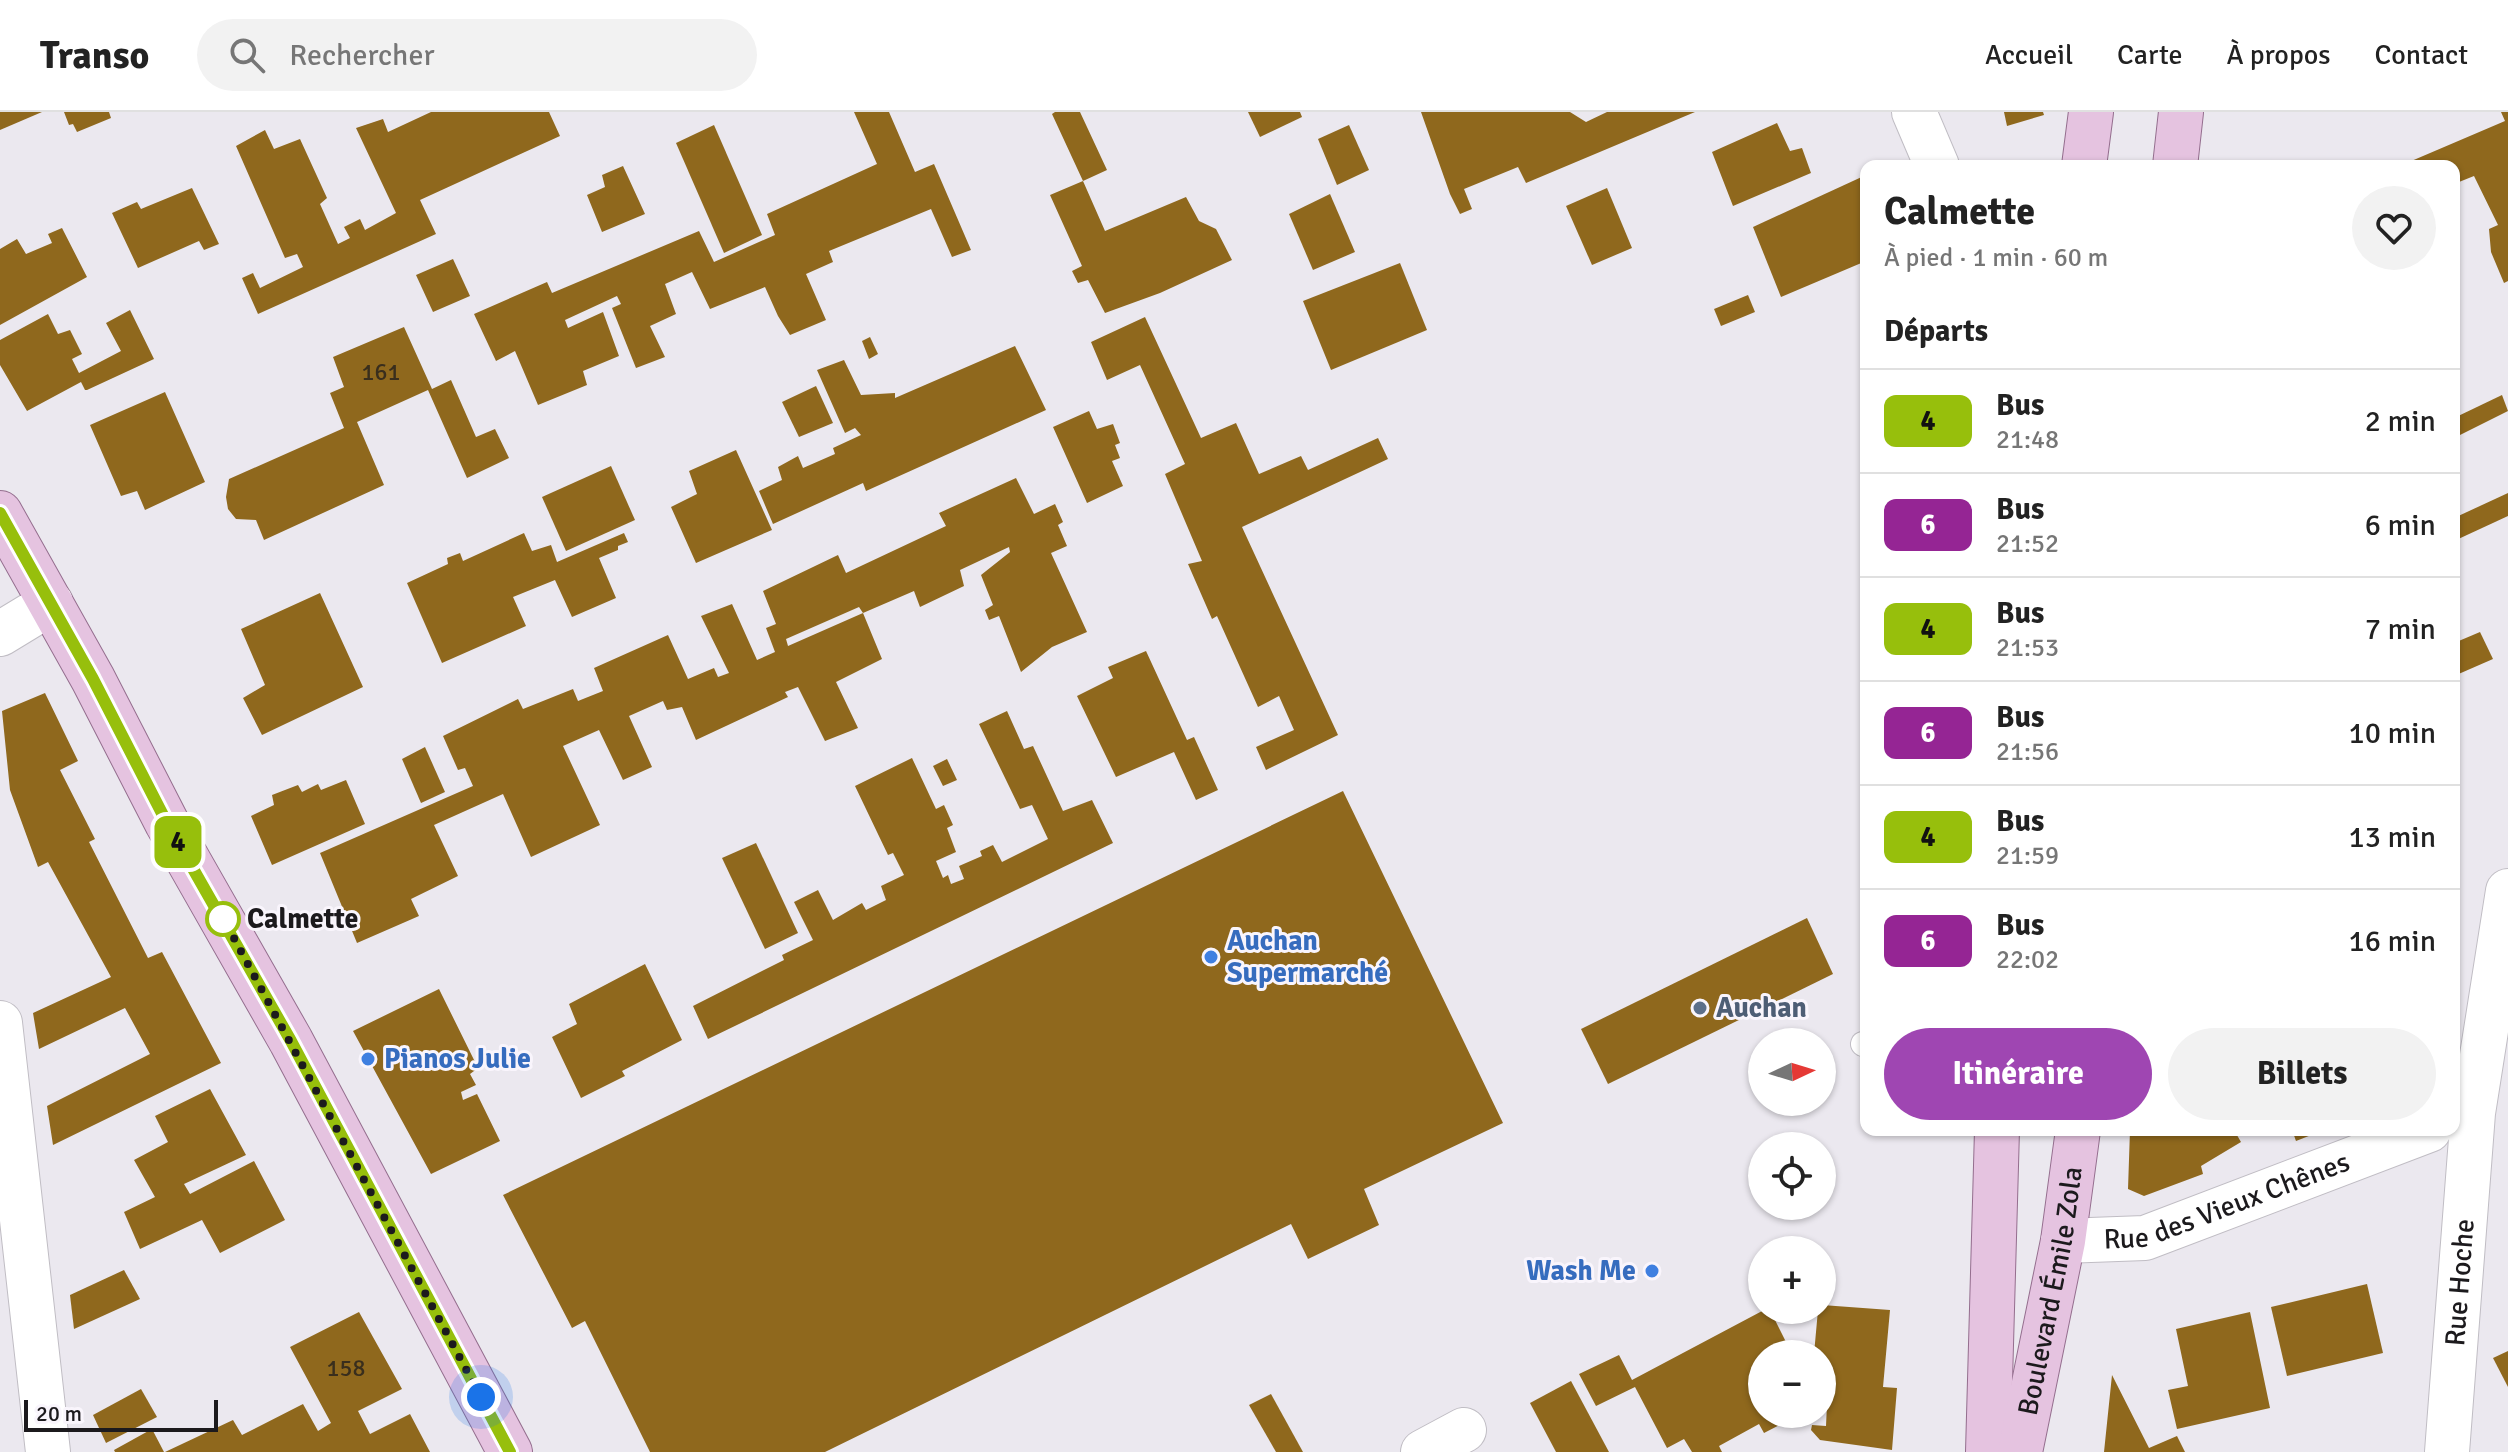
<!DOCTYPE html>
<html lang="fr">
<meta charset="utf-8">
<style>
:root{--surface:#fff;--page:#f2f2f2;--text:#222;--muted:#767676;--line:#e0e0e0;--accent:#9f46b2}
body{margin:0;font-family:Signika,sans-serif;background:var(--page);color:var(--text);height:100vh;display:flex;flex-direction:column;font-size:30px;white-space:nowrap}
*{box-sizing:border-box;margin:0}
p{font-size:26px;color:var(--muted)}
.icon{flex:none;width:44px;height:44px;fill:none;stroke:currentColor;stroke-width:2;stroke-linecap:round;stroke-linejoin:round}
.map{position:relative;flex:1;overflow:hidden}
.sheet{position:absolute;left:1860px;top:48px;width:600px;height:976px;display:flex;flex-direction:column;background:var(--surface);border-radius:16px;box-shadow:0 2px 6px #0004}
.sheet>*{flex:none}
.badge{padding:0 16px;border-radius:12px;font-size:28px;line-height:52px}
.needle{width:52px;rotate:86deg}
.fabs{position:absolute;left:1748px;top:916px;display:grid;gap:16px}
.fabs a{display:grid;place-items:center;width:88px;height:88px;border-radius:50%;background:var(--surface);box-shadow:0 2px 6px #0004;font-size:40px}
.scale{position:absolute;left:24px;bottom:20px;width:194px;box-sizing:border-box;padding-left:8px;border:4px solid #1c1a1d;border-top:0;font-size:22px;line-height:28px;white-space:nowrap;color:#1c1a1d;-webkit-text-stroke:6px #f9f5fc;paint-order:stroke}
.you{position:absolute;width:40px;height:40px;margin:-20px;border:6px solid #fff;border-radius:50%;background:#1a73e8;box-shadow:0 0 0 12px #1a73e833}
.map>.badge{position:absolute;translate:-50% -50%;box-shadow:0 0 0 4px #fff}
h2{padding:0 24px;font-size:30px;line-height:72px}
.round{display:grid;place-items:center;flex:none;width:84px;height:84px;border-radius:42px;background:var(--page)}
.summary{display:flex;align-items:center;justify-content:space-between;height:136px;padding:0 24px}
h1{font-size:38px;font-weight:700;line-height:60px}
.button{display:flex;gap:16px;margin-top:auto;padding:16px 24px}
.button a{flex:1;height:92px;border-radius:48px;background:var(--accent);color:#fff;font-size:32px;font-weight:700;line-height:92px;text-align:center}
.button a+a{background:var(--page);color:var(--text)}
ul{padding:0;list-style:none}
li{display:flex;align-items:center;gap:24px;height:104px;padding:0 24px;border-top:2px solid var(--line)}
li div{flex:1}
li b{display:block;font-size:30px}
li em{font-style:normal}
li .badge{min-width:88px;font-weight:700;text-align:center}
header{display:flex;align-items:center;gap:48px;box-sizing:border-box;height:112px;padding:0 40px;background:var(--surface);border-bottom:2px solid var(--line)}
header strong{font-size:38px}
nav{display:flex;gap:44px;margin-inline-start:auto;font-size:28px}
.search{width:560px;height:72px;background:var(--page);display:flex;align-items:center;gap:20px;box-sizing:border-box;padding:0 28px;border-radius:44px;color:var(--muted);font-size:30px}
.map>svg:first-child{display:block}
</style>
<header>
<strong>Transo</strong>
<div class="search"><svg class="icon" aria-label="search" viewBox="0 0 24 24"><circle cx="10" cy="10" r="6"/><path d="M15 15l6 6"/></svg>Rechercher</div>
<nav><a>Accueil</a><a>Carte</a><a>À propos</a><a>Contact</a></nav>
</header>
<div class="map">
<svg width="2508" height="1340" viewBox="0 0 2508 1340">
<rect width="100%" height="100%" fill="#ebe8ef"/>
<g fill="#8f681d" fill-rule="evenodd">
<polygon points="0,0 42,0 0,18"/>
<polygon points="64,0 109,0 111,6 77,20 73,12 69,13"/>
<polygon points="431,0 549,0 560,24 420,88 436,122 258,202 242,166 253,161 260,176 303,155 297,142 285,146 236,34 265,18 274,37 300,27 327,86 320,92 338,132 350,126 344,115 360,107 365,118 396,101 356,16 383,7 388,20"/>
<polygon points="854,0 889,0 915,60 934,52 971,138 952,145 931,97 829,139 833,150 806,162 826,208 790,223 778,204 765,175 710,197 692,160 665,172 676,202 650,214 665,245 636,256 612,196 621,192 617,184 565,208 568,216 603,200 619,244 583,259 587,273 538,293 515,239 496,249 474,202 547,170 552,181 699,119 714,150 775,123 767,102 877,52"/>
<polygon points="1055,0 1080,0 1107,58 1083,69 1105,119 1186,85 1199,109 1216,117 1232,148 1160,181 1105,201 1088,168 1078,171 1072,159 1082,154 1050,83 1083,69 1052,2"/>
<polygon points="1248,0 1300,0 1302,5 1260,25"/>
<polygon points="1421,0 1570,0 1586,10 1607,0 1695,0 1526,71 1518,55 1464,77 1472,97 1460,102 1450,82"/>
<polygon points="2004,0 2043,0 2044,3 2007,14"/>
<polygon points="2501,0 2508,0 2508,169 2504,171 2491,140 2489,117 2498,113 2474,64 2454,72 2454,54 2410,54 2409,50 2505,9"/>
<polygon points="1777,11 1790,39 1802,36 1811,61 1733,94 1712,40"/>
<polygon points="714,13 762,123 724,141 676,31"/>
<polygon points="1349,13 1369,58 1337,73 1318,27"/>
<polygon points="623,54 645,102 602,120 587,83 605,75 602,63"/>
<polygon points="1866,63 1866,149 1781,185 1753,115"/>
<polygon points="192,76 219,132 204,138 199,129 138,156 112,101 137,90 141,97"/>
<polygon points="1607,76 1632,136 1592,153 1566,94"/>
<polygon points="1330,82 1355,140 1313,158 1289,102"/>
<polygon points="62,116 87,165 0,213 0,137 17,127 26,142 52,131 48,122"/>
<polygon points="453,147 470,184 433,200 416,163"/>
<polygon points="1400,151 1427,218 1331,258 1303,189"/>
<polygon points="1748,183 1755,200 1721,214 1714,197"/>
<polygon points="130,198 154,247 87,278 85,278 81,270 27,299 0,253 0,228 48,202 58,222 70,218 82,242 72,247 79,261 121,239 106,211"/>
<polygon points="1145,205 1201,326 1236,311 1259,362 1301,344 1308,358 1378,326 1388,347 1242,415 1338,623 1266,658 1256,635 1294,618 1279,584 1258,595 1217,504 1212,507 1188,452 1202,449 1165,362 1185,352 1140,253 1107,268 1091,230"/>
<polygon points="404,215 432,277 451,268 476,325 495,317 509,346 467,366 428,278 357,310 384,373 264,428 256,408 236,407 228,397 226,385 229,367 344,316 330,281 344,275 333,245"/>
<polygon points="870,225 878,242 869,247 862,229"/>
<polygon points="1015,234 1046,298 866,379 863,371 773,412 759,379 782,368 778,355 798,344 803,356 835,342 833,336 861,323 855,316 845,321 817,258 844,248 861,283 895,281 895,286"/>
<polygon points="816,274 833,311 799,325 782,290"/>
<polygon points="165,280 205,370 145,398 137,379 121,384 90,313"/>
<polygon points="2502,283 2508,299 2454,326 2454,306"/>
<polygon points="1089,299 1097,317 1113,312 1120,331 1115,333 1120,346 1112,349 1123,374 1087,391 1053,315"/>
<polygon points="736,338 772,418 696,451 671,395 697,382 689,359"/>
<polygon points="611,354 635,408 566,439 542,385"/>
<path d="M1016,366L1034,402L1055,392L1063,410L1058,413L1067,434L1051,441L1087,520L1052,535L1021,560L999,504L989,508L985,498L993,493L981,463L1010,440L1009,435L960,458L964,474L920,495L914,479L863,501L882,547L836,570L858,616L825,629L798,575L785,580L788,585L696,628L682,595L667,598L663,589L629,604L652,655L623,668L599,618L563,634L600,713L531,745L503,682L434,713L458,764L411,787L419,804L357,831L320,741L473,674L465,656L458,658L443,624L518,587L523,597L573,577L578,589L603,579L594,556L668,523L688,567L714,556L718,565L729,561L701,504L732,492L757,548L775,540L766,516L776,512L763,479L838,443L846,461L946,414L939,401ZM859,495L863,501L788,534L786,527Z"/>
<polygon points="2508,381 2508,404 2454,429 2454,406"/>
<polygon points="524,421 532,439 551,433 557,450 624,421 628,430 618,434 618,438 599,446 616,486 572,505 555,468 513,485 526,514 442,551 407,471 448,452 447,446 460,441 463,449"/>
<polygon points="320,481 363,575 262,623 243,586 265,573 241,517"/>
<polygon points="2480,520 2493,547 2454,564 2454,531"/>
<polygon points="1146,539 1187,628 1194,625 1218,678 1196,688 1174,640 1116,665 1077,584 1113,566 1108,555"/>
<polygon points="45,581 78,649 60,658 95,727 89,730 148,846 162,840 221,951 53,1033 47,994 150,942 125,896 39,937 33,901 111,865 48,750 38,755 10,678 2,599"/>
<polygon points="1007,599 1024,637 1033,634 1063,699 1092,688 1113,731 708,927 693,894 784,848 782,843 813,828 794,790 818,778 833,808 862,791 866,798 886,788 881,774 904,763 893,741 888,743 855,674 912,646 936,697 944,693 953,713 947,716 956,740 936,749 943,766 948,763 951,772 964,767 959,754 982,744 980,739 993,733 1002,750 1048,727 1032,693 1020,697 979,612"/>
<polygon points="425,635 445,680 421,691 402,647"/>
<polygon points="947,647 957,668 943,674 933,654"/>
<polygon points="346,668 365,712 272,753 251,704 274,693 272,683 298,673 302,680 318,672 321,678"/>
<polygon points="1343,679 1503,1011 1364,1077 1379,1113 1308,1147 1291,1112 825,1340 650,1340 585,1209 572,1216 503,1083"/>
<polygon points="756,731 798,821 765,837 722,746"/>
<polygon points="1807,806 1833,862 1608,972 1581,917"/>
<polygon points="645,852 682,928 622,959 625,964 581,986 552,925 577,912 569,892"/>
<polygon points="439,877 478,956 470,962 476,973 461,980 463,988 477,982 500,1029 431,1062 353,919"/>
<polygon points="210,977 246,1043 184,1072 190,1082 254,1049 285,1108 220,1141 202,1108 140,1137 124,1100 155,1085 134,1048 168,1030 155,1004"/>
<polygon points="2130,1018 2234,1018 2241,1030 2201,1054 2203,1062 2144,1084 2128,1077"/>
<polygon points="2292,1018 2324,1018 2296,1029"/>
<polygon points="124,1158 140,1187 74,1217 70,1183"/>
<polygon points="2367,1172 2383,1241 2287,1264 2271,1195"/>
<polygon points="1822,1193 1890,1198 1883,1275 1897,1276 1892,1338 1820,1328 1811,1318 1812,1313 1826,1314 1827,1292 1822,1292 1822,1242 1814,1242 1818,1198 1822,1198"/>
<polygon points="1764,1198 1770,1198 1792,1242 1762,1242 1762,1302 1794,1302 1795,1305 1764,1321 1759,1312 1719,1334 1722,1340 1692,1340 1684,1327 1667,1336 1635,1275 1596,1294 1579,1262 1619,1243 1632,1268"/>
<polygon points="359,1200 402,1277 358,1299 370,1322 410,1302 430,1340 165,1340 233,1308 242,1323 303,1292 318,1319 331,1311 290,1235"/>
<polygon points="2250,1200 2270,1296 2177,1317 2168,1278 2188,1274 2176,1217"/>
<polygon points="2508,1239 2508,1275 2493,1246"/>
<polygon points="2112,1263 2149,1336 2177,1324 2185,1340 2104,1340"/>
<polygon points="1571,1269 1609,1340 1556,1340 1530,1291"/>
<polygon points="141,1277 157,1305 106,1331 93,1303"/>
<polygon points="1271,1282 1303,1340 1276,1340 1249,1293"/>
<polygon points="152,1317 164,1340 115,1340 114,1338"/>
</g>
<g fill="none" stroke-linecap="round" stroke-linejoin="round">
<g stroke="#c0bdc4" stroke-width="26">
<polyline id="service" points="1863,932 1866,933"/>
</g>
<g stroke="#c0bdc4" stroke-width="46">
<g id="minor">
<polyline points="1914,0 1937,54"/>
<polyline points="0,522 51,491"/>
<polyline points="0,911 48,1340"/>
<path id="s1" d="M2063,1129L2145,1126L2429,1018"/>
<polyline points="1423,1340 1464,1318"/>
<path id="s2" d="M2447,1340L2473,1001L2508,779"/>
</g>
</g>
<g stroke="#946e8e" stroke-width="46">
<g id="primary">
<polyline points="2084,54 2091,0"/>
<polyline points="2175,54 2181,0"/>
<polyline points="0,401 93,567 167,711 291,929 510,1340"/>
<polyline points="1988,1340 1997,1018"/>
<path id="s3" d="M2020,1340L2063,1129L2078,1018"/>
</g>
</g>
<use href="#service" stroke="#fff" stroke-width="24"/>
<use href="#minor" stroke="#fff" stroke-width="44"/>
<use href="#primary" stroke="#e5c3e0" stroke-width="44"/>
</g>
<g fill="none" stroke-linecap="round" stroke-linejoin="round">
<g stroke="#fff" stroke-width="18">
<polyline id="line" points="0,401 93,567 167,711 291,929 510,1340"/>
</g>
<use href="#line" stroke="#97bf0c" stroke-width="12"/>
<polyline stroke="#1c1a1d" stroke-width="8" stroke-dasharray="0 14.4" points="223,807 222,804 481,1285"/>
</g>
<circle fill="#fff" stroke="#97bf0c" stroke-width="4" cx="223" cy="807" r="16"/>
<g fill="#3f7fe0" stroke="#f9f5fc" stroke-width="3">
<circle cx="1211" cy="845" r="8"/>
<circle cx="368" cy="947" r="8"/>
<circle cx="1652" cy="1159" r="8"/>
</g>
<circle fill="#5c6f8a" stroke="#f9f5fc" stroke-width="3" cx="1700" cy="896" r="8"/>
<g text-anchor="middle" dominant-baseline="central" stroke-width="6" stroke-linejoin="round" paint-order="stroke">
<g font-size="24" fill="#392e1d">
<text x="381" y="260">161</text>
<text x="346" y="1256">158</text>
</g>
<g font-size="28" font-weight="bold" fill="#1c1a1d" stroke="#f9f5fc" text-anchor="start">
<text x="247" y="807">Calmette</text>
</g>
<g font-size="28" font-weight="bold" fill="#366cbe" stroke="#f9f5fc" text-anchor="start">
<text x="1227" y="829">Auchan<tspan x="1227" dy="32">Supermarché</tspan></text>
<text x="384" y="947">Pianos Julie</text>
<text x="1636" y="1159" text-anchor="end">Wash Me</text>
</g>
<g font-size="28" font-weight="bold" fill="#4e5e75" stroke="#f9f5fc" text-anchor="start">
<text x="1716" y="896">Auchan</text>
</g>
<g font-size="28" fill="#1c1a1d" stroke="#f9f5fc">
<text stroke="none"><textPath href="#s1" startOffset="170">Rue des Vieux Chênes</textPath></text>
<text stroke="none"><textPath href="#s2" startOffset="170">Rue Hoche</textPath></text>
<text stroke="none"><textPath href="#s3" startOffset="164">Boulevard Émile Zola</textPath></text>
</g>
</g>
</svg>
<div class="fabs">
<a><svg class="needle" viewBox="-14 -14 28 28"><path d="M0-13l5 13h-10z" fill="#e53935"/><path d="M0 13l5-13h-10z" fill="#767676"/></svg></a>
<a><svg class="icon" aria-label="locate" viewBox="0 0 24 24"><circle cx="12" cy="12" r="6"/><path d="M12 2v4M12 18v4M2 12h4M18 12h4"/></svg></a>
<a>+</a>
<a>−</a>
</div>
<div class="scale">20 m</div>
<div class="you" style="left:481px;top:1285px"></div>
<b class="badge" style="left:178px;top:730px;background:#97bf0c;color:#111">4</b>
<section class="sheet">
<div class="summary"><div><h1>Calmette</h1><p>À pied · 1 min · 60 m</p></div><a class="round"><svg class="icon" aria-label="heart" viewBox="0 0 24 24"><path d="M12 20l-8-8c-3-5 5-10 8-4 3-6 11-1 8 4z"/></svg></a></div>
<h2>Départs</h2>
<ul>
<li><span class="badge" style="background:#97bf0c;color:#111">4</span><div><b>Bus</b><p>21:48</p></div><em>2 min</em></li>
<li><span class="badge" style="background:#952594;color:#fff">6</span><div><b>Bus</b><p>21:52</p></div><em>6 min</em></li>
<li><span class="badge" style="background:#97bf0c;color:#111">4</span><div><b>Bus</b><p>21:53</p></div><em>7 min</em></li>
<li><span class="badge" style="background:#952594;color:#fff">6</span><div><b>Bus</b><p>21:56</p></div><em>10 min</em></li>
<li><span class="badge" style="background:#97bf0c;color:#111">4</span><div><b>Bus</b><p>21:59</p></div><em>13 min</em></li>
<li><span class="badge" style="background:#952594;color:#fff">6</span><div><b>Bus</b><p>22:02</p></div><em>16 min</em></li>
</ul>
<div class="button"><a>Itinéraire</a><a>Billets</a></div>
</section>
</div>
